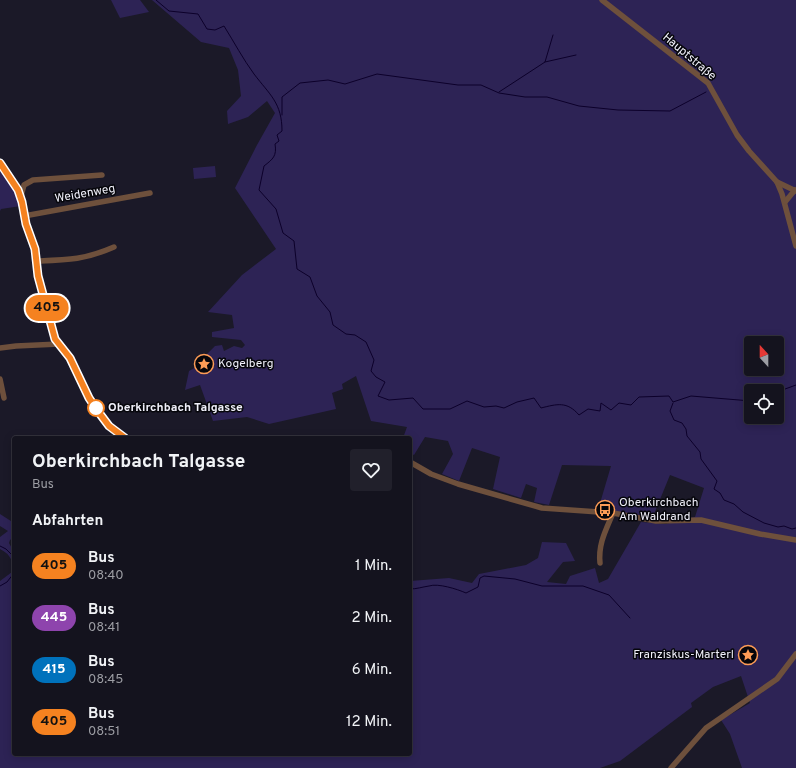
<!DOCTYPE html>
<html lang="de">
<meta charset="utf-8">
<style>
:root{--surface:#14131e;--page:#21202b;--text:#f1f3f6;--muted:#9d9ea4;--line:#33323c}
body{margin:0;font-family:Overpass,sans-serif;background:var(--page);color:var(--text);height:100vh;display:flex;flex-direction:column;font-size:15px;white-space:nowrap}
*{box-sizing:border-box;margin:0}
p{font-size:13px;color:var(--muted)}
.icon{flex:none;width:22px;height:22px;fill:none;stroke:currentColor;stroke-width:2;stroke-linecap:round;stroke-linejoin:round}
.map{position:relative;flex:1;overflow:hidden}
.drawer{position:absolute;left:12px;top:436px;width:400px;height:320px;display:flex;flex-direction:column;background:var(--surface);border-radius:4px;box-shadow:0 2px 10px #0003,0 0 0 1px var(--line)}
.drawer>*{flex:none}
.badge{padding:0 8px;border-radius:13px;font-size:14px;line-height:26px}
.needle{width:26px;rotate:339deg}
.fabs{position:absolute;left:744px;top:336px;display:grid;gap:8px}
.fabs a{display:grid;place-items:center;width:40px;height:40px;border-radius:4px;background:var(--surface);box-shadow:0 2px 10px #0003,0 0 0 1px var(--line);font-size:20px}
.map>.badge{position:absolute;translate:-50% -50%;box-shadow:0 0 0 2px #fff}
h2{padding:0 20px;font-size:15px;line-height:36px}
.round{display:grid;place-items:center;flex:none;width:42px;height:42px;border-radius:4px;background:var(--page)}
.headline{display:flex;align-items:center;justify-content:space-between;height:68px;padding:0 20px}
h1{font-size:19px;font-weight:700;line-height:30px}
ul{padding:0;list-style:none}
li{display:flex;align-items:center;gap:12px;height:52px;padding:0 20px}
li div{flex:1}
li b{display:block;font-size:15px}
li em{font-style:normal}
li .badge{min-width:44px;font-weight:700;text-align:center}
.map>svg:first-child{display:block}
</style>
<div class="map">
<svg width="796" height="768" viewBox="0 0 796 768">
<rect width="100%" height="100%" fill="#1b1928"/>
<g fill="#2d2355" fill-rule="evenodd">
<polygon points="111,0 140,0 149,12 120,18"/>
<path d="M152,0H796V768H742L730,734L721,720L750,703L741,676L713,687L691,703L692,707L620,761L600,768H0V581L12,572C14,561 10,554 0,549V537L8,531L0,526V514L14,523V537L10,540L9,543L14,552V754H410V581L449,578L472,583L479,574L526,565L538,558L542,542L566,543L575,561L563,562L547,582L566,584L570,576L595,568L599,583L608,579L641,522L666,524L695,517L704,488L670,475L652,519L598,510L611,466L562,465L549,505L534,502L537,488L526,484L521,498L493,489L500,457L472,448L459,481L442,474L453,454L448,441L425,437L414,455L410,453V438H403L407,427L371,421L356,376L342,384L343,389L332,393L336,409L269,424L247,417L213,421L200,385L185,390L189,371L196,367L200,368L203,366L202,359L215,346L222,345L224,351L234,346L242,348L245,345L241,340L212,337V332L234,328L232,315L208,312L242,275L276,249L235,188L257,145L275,113L267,101L248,117L228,124L227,111L241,96L238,70L229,48L201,42ZM751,343H777V369H751ZM751,391H777V417H751Z"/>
<polygon points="215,166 216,177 194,179 193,168"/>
<polygon points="0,171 14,188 21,206 1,209 0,211"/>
</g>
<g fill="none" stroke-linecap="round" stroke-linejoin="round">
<g stroke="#0c002a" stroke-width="1">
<path d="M156,0L169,11L198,14L207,29L215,30L224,26C234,42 243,59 254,74C270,95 282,103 282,131L277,135L279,141L275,144C277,156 273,159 264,166L259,190L276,209L283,233L294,241L297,269L310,277L317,296L330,312L333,325L346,334L355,335L366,342L374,360L371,371L376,377L385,382L378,396L389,400L413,398L423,409H450L467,401L484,407L496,406L504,408L517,402L534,398L541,408C557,404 567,401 579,415L588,409L600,411L601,403L611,410L619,403L631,405L639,397L669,396L673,402L691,396L751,401"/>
<polyline points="545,62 576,55"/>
<polyline points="499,92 545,62 553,35"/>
<polyline points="282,115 282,97 300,83 328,80 345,84 377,74 458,85 481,85 499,93 525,97 547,97 579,106 618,110 670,111 706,92"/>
<polyline points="777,392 796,385"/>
<polyline points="673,403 670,411 674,420 682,423 686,429 687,436 700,452 701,459 717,481 714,489 720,493 724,500 734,504 743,512 764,523 778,527 784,526 792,529 796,528"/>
<polyline points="0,546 6,549 14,557"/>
<polyline points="0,586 7,582 14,573"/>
<path d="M410,589C417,589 422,587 429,586C438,583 457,589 466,593L478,587L480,578L484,576L515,579L542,586H583L609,595L630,618"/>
</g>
<g stroke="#6e503c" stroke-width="5.5">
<polyline points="602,0 708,83 737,135 749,151 777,182 782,194 796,246"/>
<polyline points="0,163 18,190 22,202 26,224 35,249 37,269 55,339 69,358 89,398 97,410 109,426 125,438"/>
<polyline points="777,182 796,191"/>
<polyline points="21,196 24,185 33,180 102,175"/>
<polyline points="785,202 795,190"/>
<polyline points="24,216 150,193"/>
<path d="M36,261C68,260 84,260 114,247"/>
<polyline points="0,348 16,346 59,344"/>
<polyline points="0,379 4,398"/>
<polyline points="410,462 431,474 458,484 542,508 613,513 656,521 701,520 760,534 796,540"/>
<path d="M600,563C598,544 606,530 613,513"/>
<polyline points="671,768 706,728 777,679 796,654"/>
</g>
</g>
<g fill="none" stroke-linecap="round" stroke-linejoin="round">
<g stroke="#fff" stroke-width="9">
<polyline id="line" points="0,163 18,190 22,202 26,224 35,249 38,276 55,339 70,358 89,398 97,410 109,426 125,438"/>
</g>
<use href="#line" stroke="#f58220" stroke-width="6"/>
</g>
<defs>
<g id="sight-ring" transform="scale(1)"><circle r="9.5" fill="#06060b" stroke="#fd9c56" stroke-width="1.5"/><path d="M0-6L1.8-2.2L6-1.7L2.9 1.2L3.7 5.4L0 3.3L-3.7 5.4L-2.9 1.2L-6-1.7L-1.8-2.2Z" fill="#fd9c56"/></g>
<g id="bus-ring" transform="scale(1)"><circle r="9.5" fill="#06060b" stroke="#fd9c56" stroke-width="1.5"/><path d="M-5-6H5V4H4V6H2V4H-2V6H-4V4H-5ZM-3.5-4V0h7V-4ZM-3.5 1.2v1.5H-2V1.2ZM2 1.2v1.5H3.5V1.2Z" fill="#fd9c56"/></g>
</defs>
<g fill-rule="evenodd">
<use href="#sight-ring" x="204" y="364"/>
<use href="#bus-ring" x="605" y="510"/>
<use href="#sight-ring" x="748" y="655"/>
</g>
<circle fill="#fff" stroke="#f58220" stroke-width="2" cx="96" cy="408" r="8"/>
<g text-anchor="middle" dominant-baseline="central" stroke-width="3" stroke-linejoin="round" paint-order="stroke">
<g font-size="12" fill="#f0f0fa" stroke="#06060b">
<text transform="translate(689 57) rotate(40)">Hauptstraße</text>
<text transform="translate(85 194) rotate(-10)">Weidenweg</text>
</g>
<g font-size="12" fill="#f0f0fa" stroke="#06060b" text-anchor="start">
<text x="218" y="364">Kogelberg</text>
<text x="619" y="503">Oberkirchbach<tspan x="619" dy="14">Am Waldrand</tspan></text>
<text x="734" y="655" text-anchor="end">Franziskus-Marterl</text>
</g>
<g font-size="12" font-weight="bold" fill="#f0f0fa" stroke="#06060b" text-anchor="start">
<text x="108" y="408">Oberkirchbach Talgasse</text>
</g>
</g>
</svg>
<div class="fabs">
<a><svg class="needle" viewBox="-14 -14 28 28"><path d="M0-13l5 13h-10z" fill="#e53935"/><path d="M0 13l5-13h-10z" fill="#9d9ea4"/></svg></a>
<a><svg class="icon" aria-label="locate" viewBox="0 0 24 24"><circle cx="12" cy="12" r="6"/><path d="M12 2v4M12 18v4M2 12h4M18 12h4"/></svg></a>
</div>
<b class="badge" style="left:47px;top:308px;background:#f58220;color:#111">405</b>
<section class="drawer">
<div class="headline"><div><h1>Oberkirchbach Talgasse</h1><p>Bus</p></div><a class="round"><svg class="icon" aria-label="heart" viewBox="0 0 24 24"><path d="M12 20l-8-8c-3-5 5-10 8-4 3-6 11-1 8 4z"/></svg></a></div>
<h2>Abfahrten</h2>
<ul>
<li><span class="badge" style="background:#f58220;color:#111">405</span><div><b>Bus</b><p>08:40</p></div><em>1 Min.</em></li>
<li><span class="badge" style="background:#8e44ad;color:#fff">445</span><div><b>Bus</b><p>08:41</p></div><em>2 Min.</em></li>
<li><span class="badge" style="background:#0072bc;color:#fff">415</span><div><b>Bus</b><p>08:45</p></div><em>6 Min.</em></li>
<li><span class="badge" style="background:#f58220;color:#111">405</span><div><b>Bus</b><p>08:51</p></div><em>12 Min.</em></li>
</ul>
</section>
</div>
